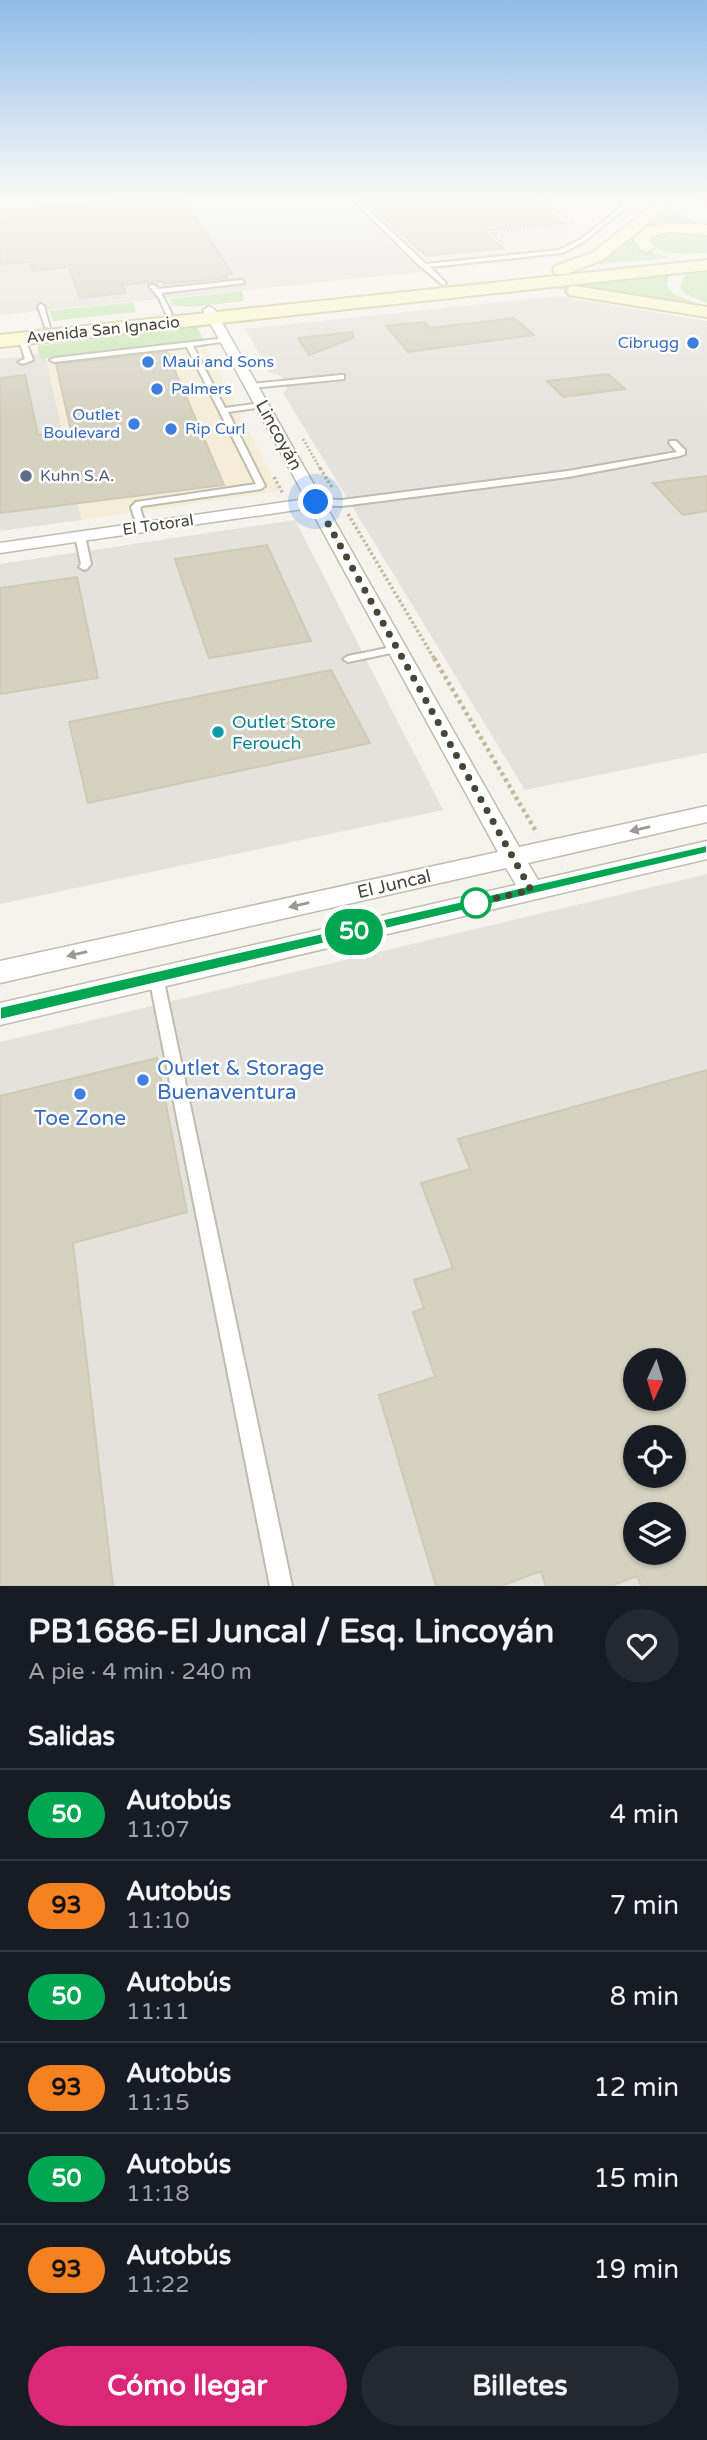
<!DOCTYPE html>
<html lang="es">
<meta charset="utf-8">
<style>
:root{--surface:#171b24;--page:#242831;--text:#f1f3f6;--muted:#9ea1a6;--line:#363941;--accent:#db2777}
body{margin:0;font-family:"Varela Round",sans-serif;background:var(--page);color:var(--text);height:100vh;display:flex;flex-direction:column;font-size:26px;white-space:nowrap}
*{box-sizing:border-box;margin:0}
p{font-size:23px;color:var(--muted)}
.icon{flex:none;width:38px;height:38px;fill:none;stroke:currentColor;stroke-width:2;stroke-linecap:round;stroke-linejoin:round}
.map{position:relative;height:1586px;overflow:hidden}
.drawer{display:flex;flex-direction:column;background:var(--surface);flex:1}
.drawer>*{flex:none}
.badge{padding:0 14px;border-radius:23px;font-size:24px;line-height:46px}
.needle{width:46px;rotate:184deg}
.buttons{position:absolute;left:623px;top:1348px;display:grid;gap:14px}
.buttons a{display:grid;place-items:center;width:63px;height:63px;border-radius:50%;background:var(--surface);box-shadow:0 2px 5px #0004;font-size:35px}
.you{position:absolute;width:35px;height:35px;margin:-18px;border:5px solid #fff;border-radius:50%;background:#1a73e8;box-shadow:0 0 0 10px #1a73e833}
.map>.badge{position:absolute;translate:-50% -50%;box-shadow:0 0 0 4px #fff}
h2{padding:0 28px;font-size:26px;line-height:63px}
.round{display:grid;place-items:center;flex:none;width:74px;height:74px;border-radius:37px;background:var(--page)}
.summary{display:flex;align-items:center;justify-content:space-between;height:119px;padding:0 28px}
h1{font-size:33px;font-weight:700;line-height:52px}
.button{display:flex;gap:14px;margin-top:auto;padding:14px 28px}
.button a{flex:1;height:80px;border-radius:42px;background:var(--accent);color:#fff;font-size:28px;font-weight:700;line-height:80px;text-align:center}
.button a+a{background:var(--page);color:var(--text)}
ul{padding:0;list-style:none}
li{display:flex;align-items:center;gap:21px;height:91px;padding:0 28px;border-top:2px solid var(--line)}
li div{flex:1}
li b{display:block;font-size:26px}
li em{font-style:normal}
li .badge{min-width:77px;font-weight:700;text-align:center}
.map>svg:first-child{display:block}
</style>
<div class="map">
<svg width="707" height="1586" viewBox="0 0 707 1586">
<rect width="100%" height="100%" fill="#f5f3eb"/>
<g fill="#f5edd8">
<polygon points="344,198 637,198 641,200 576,251 564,256 550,260 422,272"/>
<polygon points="201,336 279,491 81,520 45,353"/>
</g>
<g fill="#e4e2dc" fill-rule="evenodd">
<polygon points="33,198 344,198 422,272 0,315 0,202"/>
<polygon points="558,296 707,321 707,753 525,790 283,393 287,389 281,376 270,373 245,329"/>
<polygon points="45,353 81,520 0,531 0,359"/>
<polygon points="295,520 443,810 0,904 0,564"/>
<path d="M707,874V1586H0V1042ZM635,1360H674V1398H635ZM635,1437H674V1475H635ZM635,1514H674V1552H635Z"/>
</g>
<g fill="#c9e7b6">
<polygon points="668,203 705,228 647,229 635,237 635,242 643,249 670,258 586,265 662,210"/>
<path d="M669,230L707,234V253C689,254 661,257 648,241L649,237Z"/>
<polygon points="707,270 707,303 684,293 680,287 685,275"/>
<polygon points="675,272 668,277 667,286 673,294 707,308 584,290 541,288"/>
<polygon points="242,291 244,301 188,307 172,305 170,299"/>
<polygon points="133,302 136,312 53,321 49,311"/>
<polygon points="197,327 204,341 40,359 37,346"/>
</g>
<g fill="#e7e5e2">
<polygon points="561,198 611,198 620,205 599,207 604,211 564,215 552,205 566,203"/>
<polygon points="559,227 574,239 508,245 494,234"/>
</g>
<g fill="#d6d1c1" stroke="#d0cab4" stroke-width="2" fill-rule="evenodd">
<polygon points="114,198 184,198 232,274 225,275 227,278 164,284 162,281 122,285 126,293 80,298 69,267 33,271 30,262 0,264 0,211 115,201"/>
<polygon points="363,198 532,198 565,223 482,231 503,248 426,256"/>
<polygon points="514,318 534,335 408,352 386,326 424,322 430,328"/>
<polygon points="352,332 353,338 309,355 298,338"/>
<polygon points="167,352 224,485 0,513 0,378 25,375 38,435 71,431 56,364"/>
<polygon points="608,374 625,389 563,397 547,381"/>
<polygon points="707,476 707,511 683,515 653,483"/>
<polygon points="267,545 311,641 209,658 175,559"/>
<polygon points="77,577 98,678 0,694 0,588"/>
<polygon points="331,670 370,743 88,803 69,722"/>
<polygon points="157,1058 187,1212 73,1243 113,1586 0,1586 0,1096"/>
<path d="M707,1070V1586H641L637,1576L611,1586H546L541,1571L501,1586H436L379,1395L435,1377L413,1312L424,1308L414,1280L453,1268L421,1183L470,1169L458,1139ZM635,1360H674V1398H635ZM635,1437H674V1475H635ZM635,1514H674V1552H635Z"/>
</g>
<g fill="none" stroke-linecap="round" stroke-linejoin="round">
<g stroke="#c0bcad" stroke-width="4">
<g id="lane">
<polygon points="351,198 356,198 426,264 559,250 581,239 626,203 628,201 626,198 631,198 634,201 585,241 562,253 430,267 446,283 444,286 421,267"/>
<polygon points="242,280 244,283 161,293 172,314 169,316 166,314 159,298 149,286 154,285 158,289"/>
<polygon points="41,304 44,306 50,328 45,327 38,306"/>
<polygon points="22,337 25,339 33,360 22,364 18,362 25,359 19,339"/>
<polygon points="226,338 229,340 228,341 193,346 225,408 262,403 266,405 262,407 228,412 265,486 261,489 142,506 140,508 146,527 141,530 138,529 131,507 136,502 256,484 187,347 54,362 50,360 54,358"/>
<polygon points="341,375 344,375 344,379 251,388 247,386 251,384"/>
<polygon points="670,441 676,441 685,450 685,454 680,456 568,477 342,506 316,505 312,502 316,499 342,500 568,471 677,452 669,443"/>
<polygon points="80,533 85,536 91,564 87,569 84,570 79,567 81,564 75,536"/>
<polygon points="397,646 401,647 402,649 401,651 348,662 343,659 348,656"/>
<polygon points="156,971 161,973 163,977 292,1586 270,1586 149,977 151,973"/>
</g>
</g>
<g stroke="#c0bcad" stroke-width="3">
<polygon id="street" points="209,306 215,310 519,847 707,806 707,822 528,863 538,880 707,841 707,859 0,1025 0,1003 516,885 506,868 0,983 0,961 498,852 310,508 0,553 0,543 306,499 203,310"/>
</g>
<g stroke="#d2cc9c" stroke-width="4">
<g id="secondary">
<polygon points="653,198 667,198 662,212 604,259 567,274 555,274 553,270 555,266 592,253 650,207"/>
<polygon points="671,223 707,225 707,235 671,232 659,234 649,239 655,247 647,252 641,250 633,239 648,227"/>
<polygon points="707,260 707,270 0,347 0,335"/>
<polygon points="575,286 707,307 707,317 569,295 566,291 569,287"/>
</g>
</g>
<g stroke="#d7b742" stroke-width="4">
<polygon id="highway" points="696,198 707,198 707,205"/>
</g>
<g stroke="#c1ba9f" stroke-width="2" stroke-dasharray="2 2" stroke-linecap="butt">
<polyline points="674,199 691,208"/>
<polyline points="540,200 559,198"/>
<polyline points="547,205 573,223"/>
<polyline points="487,230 505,245"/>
<polyline points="491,233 573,223"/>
</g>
<polyline stroke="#c1ba9f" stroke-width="2.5" stroke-dasharray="2 2" stroke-linecap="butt" points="303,439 321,470"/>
<g stroke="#c1ba9f" stroke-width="3.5" stroke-dasharray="2.5 2.5" stroke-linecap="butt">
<polyline points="320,468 333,489"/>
<polyline points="274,477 283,494"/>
<polyline points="348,514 435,660"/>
</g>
<polyline stroke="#c1ba9f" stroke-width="4.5" stroke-dasharray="3.5 3.5" stroke-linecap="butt" points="434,658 537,833"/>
<use href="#lane" fill="#fff" fill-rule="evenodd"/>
<use href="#street" fill="#fff" fill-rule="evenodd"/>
<use href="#secondary" fill="#fcf8cd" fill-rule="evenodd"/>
<use href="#highway" fill="#f8df73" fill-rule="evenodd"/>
</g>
<defs><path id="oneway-solid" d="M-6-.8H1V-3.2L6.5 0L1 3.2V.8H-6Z" transform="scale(1.75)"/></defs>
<g fill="#9b9992">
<use href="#oneway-solid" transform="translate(640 829) rotate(167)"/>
<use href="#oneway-solid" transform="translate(299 905) rotate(167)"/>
<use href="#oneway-solid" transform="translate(77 954) rotate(167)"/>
</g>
<linearGradient id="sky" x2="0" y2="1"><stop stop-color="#8fbcea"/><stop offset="0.47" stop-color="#fafaf6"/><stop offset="1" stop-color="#fafaf6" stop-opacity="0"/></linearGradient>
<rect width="707" height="420" fill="url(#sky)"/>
<polygon fill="#00a651" stroke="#fff" stroke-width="2" points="707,845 707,853 0,1020 0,1007"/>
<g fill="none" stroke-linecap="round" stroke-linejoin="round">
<polyline stroke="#494539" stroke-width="7" stroke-dasharray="0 12.6" points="316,502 531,890 476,903"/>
</g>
<g fill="#3f7fe0" stroke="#fff" stroke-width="2.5">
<circle cx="693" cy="343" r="7"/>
<circle cx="148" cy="362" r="7"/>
<circle cx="157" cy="389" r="7"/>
<circle cx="134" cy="424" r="7"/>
<circle cx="171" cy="429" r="7"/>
<circle cx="143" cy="1080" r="7"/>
<circle cx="80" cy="1094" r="7"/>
</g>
<circle fill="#5c6f8a" stroke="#fff" stroke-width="2.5" cx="26" cy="476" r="7"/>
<circle fill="#0f9aa8" stroke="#fff" stroke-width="2.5" cx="218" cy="732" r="7"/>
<circle fill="#fff" stroke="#00a651" stroke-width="3.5" cx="476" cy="903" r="14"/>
<g text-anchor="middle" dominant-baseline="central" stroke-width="5" stroke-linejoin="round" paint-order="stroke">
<g font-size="16" fill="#494539" stroke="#fff">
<text transform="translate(103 330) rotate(-6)">Avenida San Ignacio</text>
<text transform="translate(158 525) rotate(-8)">El Totoral</text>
</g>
<g font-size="16" fill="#366cbe" stroke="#fff" text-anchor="start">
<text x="679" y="343" text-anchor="end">Cibrugg</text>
<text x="162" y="362">Maui and Sons</text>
<text x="171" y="389">Palmers</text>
<text x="120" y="415" text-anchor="end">Outlet<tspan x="120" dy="18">Boulevard</tspan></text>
<text x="185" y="429">Rip Curl</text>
</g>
<g font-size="16" fill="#4e5e75" stroke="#fff" text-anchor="start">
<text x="40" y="476">Kuhn S.A.</text>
</g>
<g font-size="18" fill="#494539" stroke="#fff">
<text transform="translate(279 435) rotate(61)">Lincoyán</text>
<text transform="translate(394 884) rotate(-13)">El Juncal</text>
</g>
<g font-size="18" fill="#0d838f" stroke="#fff" text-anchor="start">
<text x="232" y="722">Outlet Store<tspan x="232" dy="21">Ferouch</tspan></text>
</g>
<g font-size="21" fill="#366cbe" stroke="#fff" text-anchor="start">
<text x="157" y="1068">Outlet &amp; Storage<tspan x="157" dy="24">Buenaventura</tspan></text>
<text x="80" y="1118" text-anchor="middle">Toe Zone</text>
</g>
</g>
</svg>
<div class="buttons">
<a><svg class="needle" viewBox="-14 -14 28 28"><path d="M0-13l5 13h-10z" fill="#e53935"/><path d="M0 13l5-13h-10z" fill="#9ea1a6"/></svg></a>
<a><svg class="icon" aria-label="locate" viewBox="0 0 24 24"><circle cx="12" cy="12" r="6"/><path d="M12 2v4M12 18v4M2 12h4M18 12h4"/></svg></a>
<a><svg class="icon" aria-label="layers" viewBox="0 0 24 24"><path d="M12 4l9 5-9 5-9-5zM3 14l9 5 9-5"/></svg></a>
</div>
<div class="you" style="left:316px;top:502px"></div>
<b class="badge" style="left:354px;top:932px;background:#00a651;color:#fff">50</b>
</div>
<section class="drawer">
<div class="summary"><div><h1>PB1686-El Juncal / Esq. Lincoyán</h1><p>A pie · 4 min · 240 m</p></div><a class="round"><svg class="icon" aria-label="heart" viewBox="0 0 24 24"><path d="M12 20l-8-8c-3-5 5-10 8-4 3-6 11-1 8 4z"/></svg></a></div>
<h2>Salidas</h2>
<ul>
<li><span class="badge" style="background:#00a651;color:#fff">50</span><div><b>Autobús</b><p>11:07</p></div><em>4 min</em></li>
<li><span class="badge" style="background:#f58220;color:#111">93</span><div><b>Autobús</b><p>11:10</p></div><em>7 min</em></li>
<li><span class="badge" style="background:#00a651;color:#fff">50</span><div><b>Autobús</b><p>11:11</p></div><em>8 min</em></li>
<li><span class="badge" style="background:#f58220;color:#111">93</span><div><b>Autobús</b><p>11:15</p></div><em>12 min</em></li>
<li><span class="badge" style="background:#00a651;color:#fff">50</span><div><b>Autobús</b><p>11:18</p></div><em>15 min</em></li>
<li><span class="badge" style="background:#f58220;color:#111">93</span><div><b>Autobús</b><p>11:22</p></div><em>19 min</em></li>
</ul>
<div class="button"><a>Cómo llegar</a><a>Billetes</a></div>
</section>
